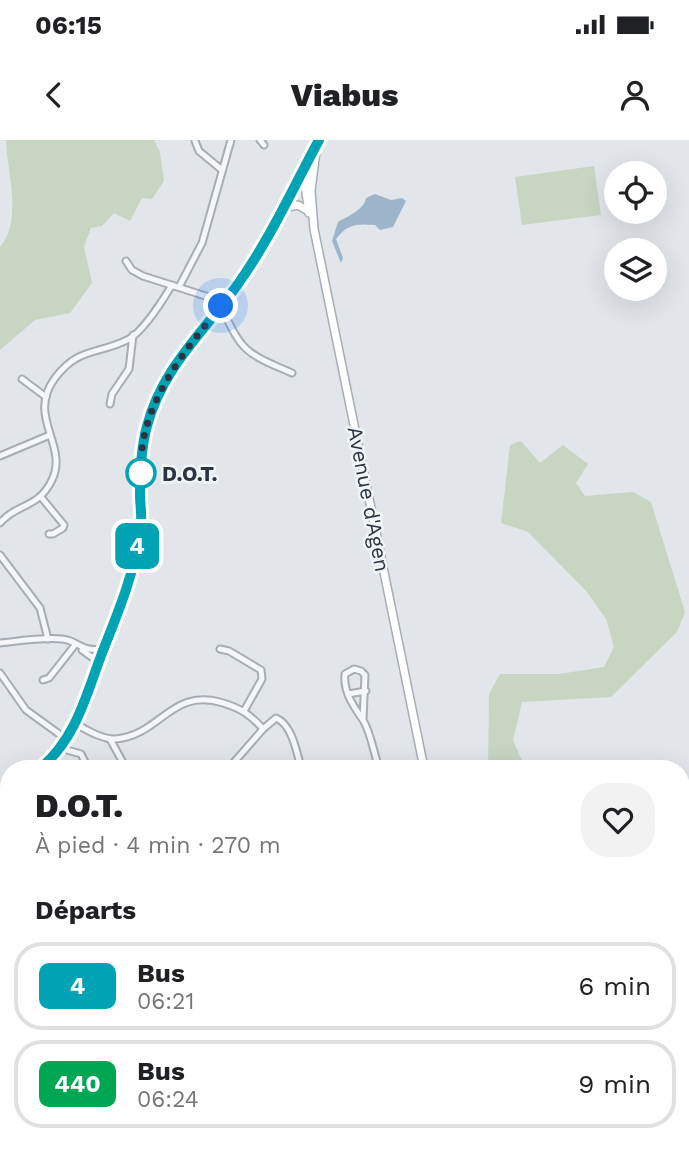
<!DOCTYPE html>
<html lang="fr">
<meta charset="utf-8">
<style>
:root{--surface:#fff;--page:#f2f2f2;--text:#202124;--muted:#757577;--line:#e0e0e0}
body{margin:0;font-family:"Work Sans",sans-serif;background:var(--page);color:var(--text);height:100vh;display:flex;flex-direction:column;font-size:26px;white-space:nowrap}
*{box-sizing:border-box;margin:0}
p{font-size:23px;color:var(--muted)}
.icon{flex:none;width:38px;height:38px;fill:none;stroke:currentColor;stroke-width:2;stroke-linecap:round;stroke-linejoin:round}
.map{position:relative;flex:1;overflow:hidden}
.details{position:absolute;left:0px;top:620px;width:690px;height:394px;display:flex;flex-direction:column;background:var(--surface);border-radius:28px 28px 0 0;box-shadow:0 7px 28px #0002}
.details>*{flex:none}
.badge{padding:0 14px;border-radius:10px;font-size:24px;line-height:46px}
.buttons{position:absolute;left:604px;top:21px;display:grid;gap:14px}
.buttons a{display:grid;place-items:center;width:63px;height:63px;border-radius:50%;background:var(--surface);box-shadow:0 7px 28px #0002;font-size:35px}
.you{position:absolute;width:35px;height:35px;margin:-18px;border:5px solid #fff;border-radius:50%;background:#1a73e8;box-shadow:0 0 0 10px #1a73e833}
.map>.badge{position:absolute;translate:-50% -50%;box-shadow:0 0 0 4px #fff}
h2{padding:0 35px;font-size:26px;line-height:63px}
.round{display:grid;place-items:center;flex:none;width:74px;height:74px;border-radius:28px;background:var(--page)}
.headline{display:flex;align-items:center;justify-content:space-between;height:119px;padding:0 35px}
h1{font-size:33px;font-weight:800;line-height:52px}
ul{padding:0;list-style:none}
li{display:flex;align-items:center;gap:21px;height:88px;margin:0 14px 10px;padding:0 21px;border:4px solid var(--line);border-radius:28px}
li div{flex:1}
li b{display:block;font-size:26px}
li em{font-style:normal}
li .badge{min-width:77px;font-weight:700;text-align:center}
.status{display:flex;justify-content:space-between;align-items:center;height:49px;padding:0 35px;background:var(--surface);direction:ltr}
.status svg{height:19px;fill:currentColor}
header{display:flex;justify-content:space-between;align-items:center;height:91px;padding:0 35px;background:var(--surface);font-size:32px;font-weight:800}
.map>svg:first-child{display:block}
</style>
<div class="status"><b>06:15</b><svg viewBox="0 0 49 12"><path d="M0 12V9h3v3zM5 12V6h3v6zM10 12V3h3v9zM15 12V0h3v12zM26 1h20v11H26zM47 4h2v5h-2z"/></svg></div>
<header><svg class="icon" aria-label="back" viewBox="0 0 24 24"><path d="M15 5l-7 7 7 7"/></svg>Viabus<svg class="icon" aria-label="person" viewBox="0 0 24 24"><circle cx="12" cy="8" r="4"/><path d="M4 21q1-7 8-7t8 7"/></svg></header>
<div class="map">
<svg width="689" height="1013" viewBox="0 0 689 1013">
<rect width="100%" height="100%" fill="#e2e6eb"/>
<polygon fill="#d0d5dd" points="26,1004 227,1004 229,1009 240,1013 20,1013"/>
<g fill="#c8d5c3">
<path d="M6,0H154L160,12L164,41L152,59L142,58L130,81L114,73L102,86L91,88L84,107L92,143L70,173L35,180L0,210V107C23,81 7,32 6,0Z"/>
<polygon points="594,26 601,75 522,85 515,37"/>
<polygon points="521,301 540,323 563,305 588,324 576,343 585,356 633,352 651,362 685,472 677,492 611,557 522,562 513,600 525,628 488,628 489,554 500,534 559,534 604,527 614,507 606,479 587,452 528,392 501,383 510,305"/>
<polygon points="681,801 689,807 688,980 681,977"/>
<polygon points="9,959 9,1004 79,1005 99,1013 0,1013 0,966"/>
<polygon points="369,1004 420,1005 438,1013 360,1013 369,1008"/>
</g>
<path fill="#9db5cb" d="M375,54L391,60L402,58L406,61L393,87L380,90L375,85C358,84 348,83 336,99L343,118L341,123L332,101L338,82C348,76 364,70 366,58Z"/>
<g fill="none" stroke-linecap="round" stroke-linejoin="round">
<g stroke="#a7adb5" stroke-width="9">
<g id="street">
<polyline points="260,0 264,5"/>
<polyline points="195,1 199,11 222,30"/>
<polyline points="126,121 132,130 143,136 215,159 222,164"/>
<polyline points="179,147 202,103 231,0"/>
<path d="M221,166C242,212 245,213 292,233"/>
<polyline points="22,239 46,257"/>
<polyline points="110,264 112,254 129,229 133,195"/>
<polyline points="0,316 50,295"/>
<polyline points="41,357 64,385 63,388 53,394 49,394"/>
<path d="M0,383C17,363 38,369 52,340C69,305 26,277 55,238C79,206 99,215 129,199C143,191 163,160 172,145"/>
<polyline points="0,415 40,468 48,499"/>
<path d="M0,503C20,501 42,497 62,499C80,501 79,512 104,509"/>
<polyline points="220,509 229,511 261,530 262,539 244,571"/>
<polyline points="82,510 93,518 97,527"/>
<polyline points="0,533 26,570 66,599"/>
<polyline points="43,540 49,538 75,505"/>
<polyline points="348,554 366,551"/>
<path d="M363,580L365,535L361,531L354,529L345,534C343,552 354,567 363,580C371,593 374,614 379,628"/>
<path d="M76,584C87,590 103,600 116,599C161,595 171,547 223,563C240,568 251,575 263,589"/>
<polyline points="110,599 126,628"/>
<polyline points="60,608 81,614 88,628"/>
<path d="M229,628L263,589L276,578C292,584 297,613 301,628"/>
<polyline points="0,986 9,977"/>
</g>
</g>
<g stroke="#a7adb5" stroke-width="10">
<g id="secondary">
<polyline points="316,11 311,51 314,89 424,628"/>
<polyline points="283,68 298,65 308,71"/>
<polyline points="309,73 305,46 309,22"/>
<polyline points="41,628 60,608 76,584 131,435 141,382 142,309 149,281 159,255 191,201 239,143 257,115 319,0"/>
<polyline points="0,659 9,653"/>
<polyline points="337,1004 340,1013"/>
</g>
</g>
<use href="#street" stroke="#f5f6f9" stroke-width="5"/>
<use href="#secondary" stroke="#fff" stroke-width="7"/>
</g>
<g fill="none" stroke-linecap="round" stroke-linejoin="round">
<g stroke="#fff" stroke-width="16">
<path id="line" d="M41,628C78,596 87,551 104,508C120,468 136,428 141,386C142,375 140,364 140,354C140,330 141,308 147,286C163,226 205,191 238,144C270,99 293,48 319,0"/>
</g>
<use href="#line" stroke="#00a3b4" stroke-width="10"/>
<path stroke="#2a3443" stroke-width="7" stroke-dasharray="0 12.6" d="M141,333C138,267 182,214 221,166"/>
</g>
<circle fill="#fff" stroke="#00a3b4" stroke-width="3.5" cx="141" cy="333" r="14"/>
<g text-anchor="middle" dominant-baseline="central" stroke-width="5" stroke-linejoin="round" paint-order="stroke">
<g font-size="21" font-weight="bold" fill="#2a3443" stroke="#f2f5f8" text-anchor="start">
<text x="162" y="333">D.O.T.</text>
</g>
<g font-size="21" fill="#2a3443" stroke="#f2f5f8">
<text transform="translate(369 359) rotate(79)">Avenue d'Agen</text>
</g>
</g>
</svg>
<div class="buttons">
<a><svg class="icon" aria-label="locate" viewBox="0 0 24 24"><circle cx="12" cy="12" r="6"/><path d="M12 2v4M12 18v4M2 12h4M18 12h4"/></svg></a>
<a><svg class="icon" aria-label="layers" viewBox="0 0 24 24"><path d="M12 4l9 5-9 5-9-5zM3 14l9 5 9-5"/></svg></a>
</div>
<div class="you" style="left:221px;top:166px"></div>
<b class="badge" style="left:137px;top:406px;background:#00a3b4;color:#fff">4</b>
<section class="details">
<div class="headline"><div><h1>D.O.T.</h1><p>À pied · 4 min · 270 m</p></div><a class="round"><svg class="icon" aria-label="heart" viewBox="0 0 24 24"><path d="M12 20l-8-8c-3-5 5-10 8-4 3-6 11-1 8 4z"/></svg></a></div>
<h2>Départs</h2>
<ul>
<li><span class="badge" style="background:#00a3b4;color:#fff">4</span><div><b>Bus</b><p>06:21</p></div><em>6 min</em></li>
<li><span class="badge" style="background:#00a651;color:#fff">440</span><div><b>Bus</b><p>06:24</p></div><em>9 min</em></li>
</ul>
</section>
</div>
